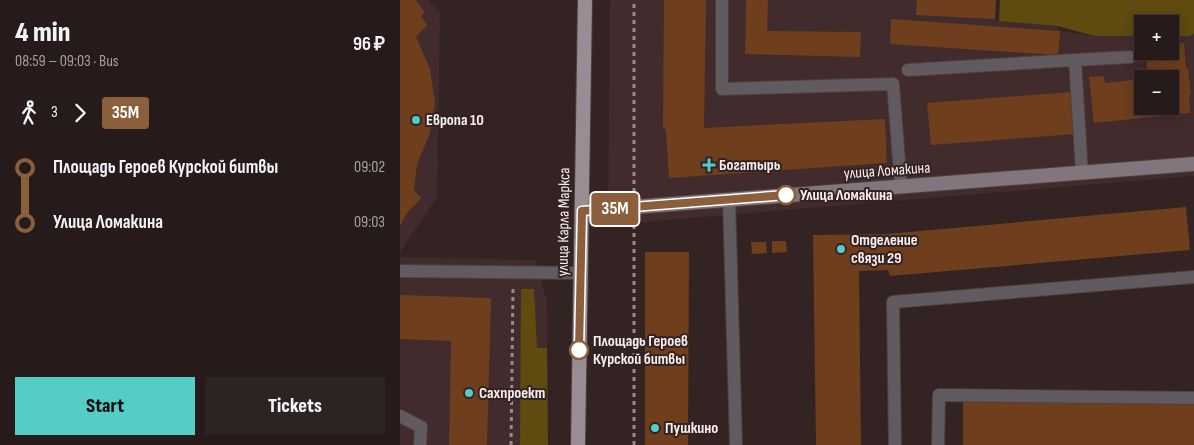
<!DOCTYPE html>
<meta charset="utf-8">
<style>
:root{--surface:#261a1a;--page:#2e2323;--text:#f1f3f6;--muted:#a4a1a2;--line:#423839;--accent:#54cdc7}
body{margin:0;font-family:"Sofia Sans Condensed",sans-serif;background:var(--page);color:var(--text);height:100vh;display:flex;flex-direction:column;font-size:19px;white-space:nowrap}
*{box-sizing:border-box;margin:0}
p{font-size:16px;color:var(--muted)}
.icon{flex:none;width:28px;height:28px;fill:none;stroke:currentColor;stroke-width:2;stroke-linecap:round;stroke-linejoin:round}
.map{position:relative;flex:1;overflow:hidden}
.panel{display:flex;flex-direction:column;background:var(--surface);width:400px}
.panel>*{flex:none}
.badge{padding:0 10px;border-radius:4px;font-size:18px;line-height:32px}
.buttons{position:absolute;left:734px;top:15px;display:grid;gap:10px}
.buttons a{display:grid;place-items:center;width:45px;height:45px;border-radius:0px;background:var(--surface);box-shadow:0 2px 12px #0003,0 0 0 1px var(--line);font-size:25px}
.map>.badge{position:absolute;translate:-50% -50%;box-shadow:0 0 0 2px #fff}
.legs{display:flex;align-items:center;gap:8px;height:55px;padding:0 15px;font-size:16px}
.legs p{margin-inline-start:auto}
.overview{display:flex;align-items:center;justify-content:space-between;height:85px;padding:0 15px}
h1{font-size:28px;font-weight:800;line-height:38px}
.cta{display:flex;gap:10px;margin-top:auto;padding:10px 15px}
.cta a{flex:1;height:58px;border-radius:0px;background:var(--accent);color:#111;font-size:20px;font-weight:800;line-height:58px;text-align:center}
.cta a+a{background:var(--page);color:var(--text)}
ul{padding:0 15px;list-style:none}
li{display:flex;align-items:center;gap:18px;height:55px;font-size:19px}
li i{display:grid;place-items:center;width:8px;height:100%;margin:0 6px;background:currentColor}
li i::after{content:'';width:12px;height:12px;margin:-6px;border:4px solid;border-radius:50%;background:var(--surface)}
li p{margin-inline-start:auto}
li:first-child i{background:linear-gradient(#0000 50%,currentColor 0)}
li:last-child i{background:linear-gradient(currentColor 50%,#0000 0)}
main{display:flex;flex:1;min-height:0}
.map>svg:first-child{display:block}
</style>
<main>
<section class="panel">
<div class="overview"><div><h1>4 min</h1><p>08:59 – 09:03 · Bus</p></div><b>96 ₽</b></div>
<div class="legs"><svg class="icon" aria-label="walk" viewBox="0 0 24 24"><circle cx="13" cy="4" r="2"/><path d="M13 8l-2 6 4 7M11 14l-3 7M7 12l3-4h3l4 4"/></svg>3<svg class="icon" aria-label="forward" viewBox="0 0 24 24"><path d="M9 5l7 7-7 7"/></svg><b class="badge" style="background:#8b5e3c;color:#fff">35М</b></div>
<ul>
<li><i style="color:#8b5e3c"></i><b>Площадь Героев Курской битвы</b><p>09:02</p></li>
<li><i style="color:#8b5e3c"></i><b>Улица Ломакина</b><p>09:03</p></li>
</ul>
<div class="cta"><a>Start</a><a>Tickets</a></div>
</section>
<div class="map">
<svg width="794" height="445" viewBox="0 0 794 445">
<rect width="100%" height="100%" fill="#332323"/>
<g fill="#422b2c" fill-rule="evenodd">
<polygon points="0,0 28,0 40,13 37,197 0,252"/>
<path d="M210,0H596L595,19L599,21L657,26L660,31L695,36H742V51H770V36H789L794,34V176L208,225ZM742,79H770V106H742Z"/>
<polygon points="0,257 136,260 147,302 148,445 0,445"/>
</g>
<g fill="#5f4a0f">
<polygon points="600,0 794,0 794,34 789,36 770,36 770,24 742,24 742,36 695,36 657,26 599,21"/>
<polygon points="121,289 134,289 137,348 147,348 148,445 120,445"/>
</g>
<g fill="#6f3e1c">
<polygon points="0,0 16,0 25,13 21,16 27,25 16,37 30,69 35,103 29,136 17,164 14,190 21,198 7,213 0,226"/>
<polygon points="264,0 306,0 304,128 485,119 487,163 269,178 266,131 265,129 263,127"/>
<polygon points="346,0 368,0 367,31 461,32 460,57 345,54"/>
<polygon points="517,0 596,0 595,19 516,15"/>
<polygon points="491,19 660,31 658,55 490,44"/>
<polygon points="784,43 786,68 788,68 791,95 789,95 790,113 694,123 689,77 704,76 705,83 742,79 742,106 770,106 770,79 748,79 746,51 770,51 770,45"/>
<polygon points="672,92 676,134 531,145 527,103"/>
<polygon points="786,207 790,250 490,276 488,270 459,271 461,445 416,445 413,235 487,234"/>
<polygon points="372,241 386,241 387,252 372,253"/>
<polygon points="351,242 366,242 367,253 352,254"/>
<polygon points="245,252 289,252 288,445 245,445"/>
<polygon points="0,295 91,298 87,445 49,445 51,341 0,339"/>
<polygon points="794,399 794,445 563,445 563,400"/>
</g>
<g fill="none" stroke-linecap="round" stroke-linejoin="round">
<g stroke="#4f3f3f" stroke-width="14">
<g id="service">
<polyline points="322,0 322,89 493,84 501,187"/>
<polyline points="675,60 730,57"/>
<polyline points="508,70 675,60 682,173"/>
<polyline points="329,199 336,445"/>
<polyline points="0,271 181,273"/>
<polyline points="0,416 21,427 20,445"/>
<polyline points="495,445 493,302 794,277"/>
<polyline points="538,445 539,395 794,398"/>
</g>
</g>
<g stroke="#4f3f3f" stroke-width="16">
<polyline id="secondary" points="182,211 794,164"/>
</g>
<g stroke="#4f3f3f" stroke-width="16">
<polyline id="primary" points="178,445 185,0"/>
</g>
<g stroke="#978a89" stroke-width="3" stroke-dasharray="4 4" stroke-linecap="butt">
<polyline points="234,192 234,0"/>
<polyline points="111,445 113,289"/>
<polyline points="234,445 234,223"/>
</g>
<use href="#service" stroke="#615a5e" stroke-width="12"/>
<use href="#secondary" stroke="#82767c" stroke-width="14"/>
<use href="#primary" stroke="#9a8c93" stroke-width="14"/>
</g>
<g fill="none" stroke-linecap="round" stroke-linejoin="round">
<g stroke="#fff" stroke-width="11">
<polyline id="line-1" points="179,350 182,211 386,195"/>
</g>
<use href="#line-1" stroke="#8b5e3c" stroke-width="8"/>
</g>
<g fill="#54cdc7" stroke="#332323" stroke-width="2">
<circle cx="16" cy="120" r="5"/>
<path d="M306.5 157.5h5v5h5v5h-5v5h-5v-5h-5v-5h5z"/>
<circle cx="441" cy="249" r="5"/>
<circle cx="69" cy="393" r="5"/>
<circle cx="255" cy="428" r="5"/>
</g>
<g fill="#fff" stroke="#8b5e3c" stroke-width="2.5">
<circle cx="386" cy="195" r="9"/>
<circle cx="179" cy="350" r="9"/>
</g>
<g text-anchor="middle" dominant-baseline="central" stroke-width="4" stroke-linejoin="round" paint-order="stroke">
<g font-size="16" font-weight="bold" fill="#f9eeed" stroke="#332323" text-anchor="start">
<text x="26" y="120">Европа 10</text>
<text x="319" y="165">Богатырь</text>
<text x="451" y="240">Отделение<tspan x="451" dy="18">связи 29</tspan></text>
<text x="79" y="393">Сахпроект</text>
<text x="265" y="428">Пушкино</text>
</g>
<g font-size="16" fill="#f9eeed" stroke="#332323">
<text transform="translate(487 171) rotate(-4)">улица Ломакина</text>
<text transform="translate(164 222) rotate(-89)">улица Карла Маркса</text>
</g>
<g font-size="16" font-weight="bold" fill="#f9eeed" stroke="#332323" text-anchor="start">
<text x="400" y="195">Улица Ломакина</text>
<text x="193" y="341">Площадь Героев<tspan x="193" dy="18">Курской битвы</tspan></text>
</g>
</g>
</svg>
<div class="buttons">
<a>+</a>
<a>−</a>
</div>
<b class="badge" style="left:215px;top:209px;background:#8b5e3c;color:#fff">35М</b>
</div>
</main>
